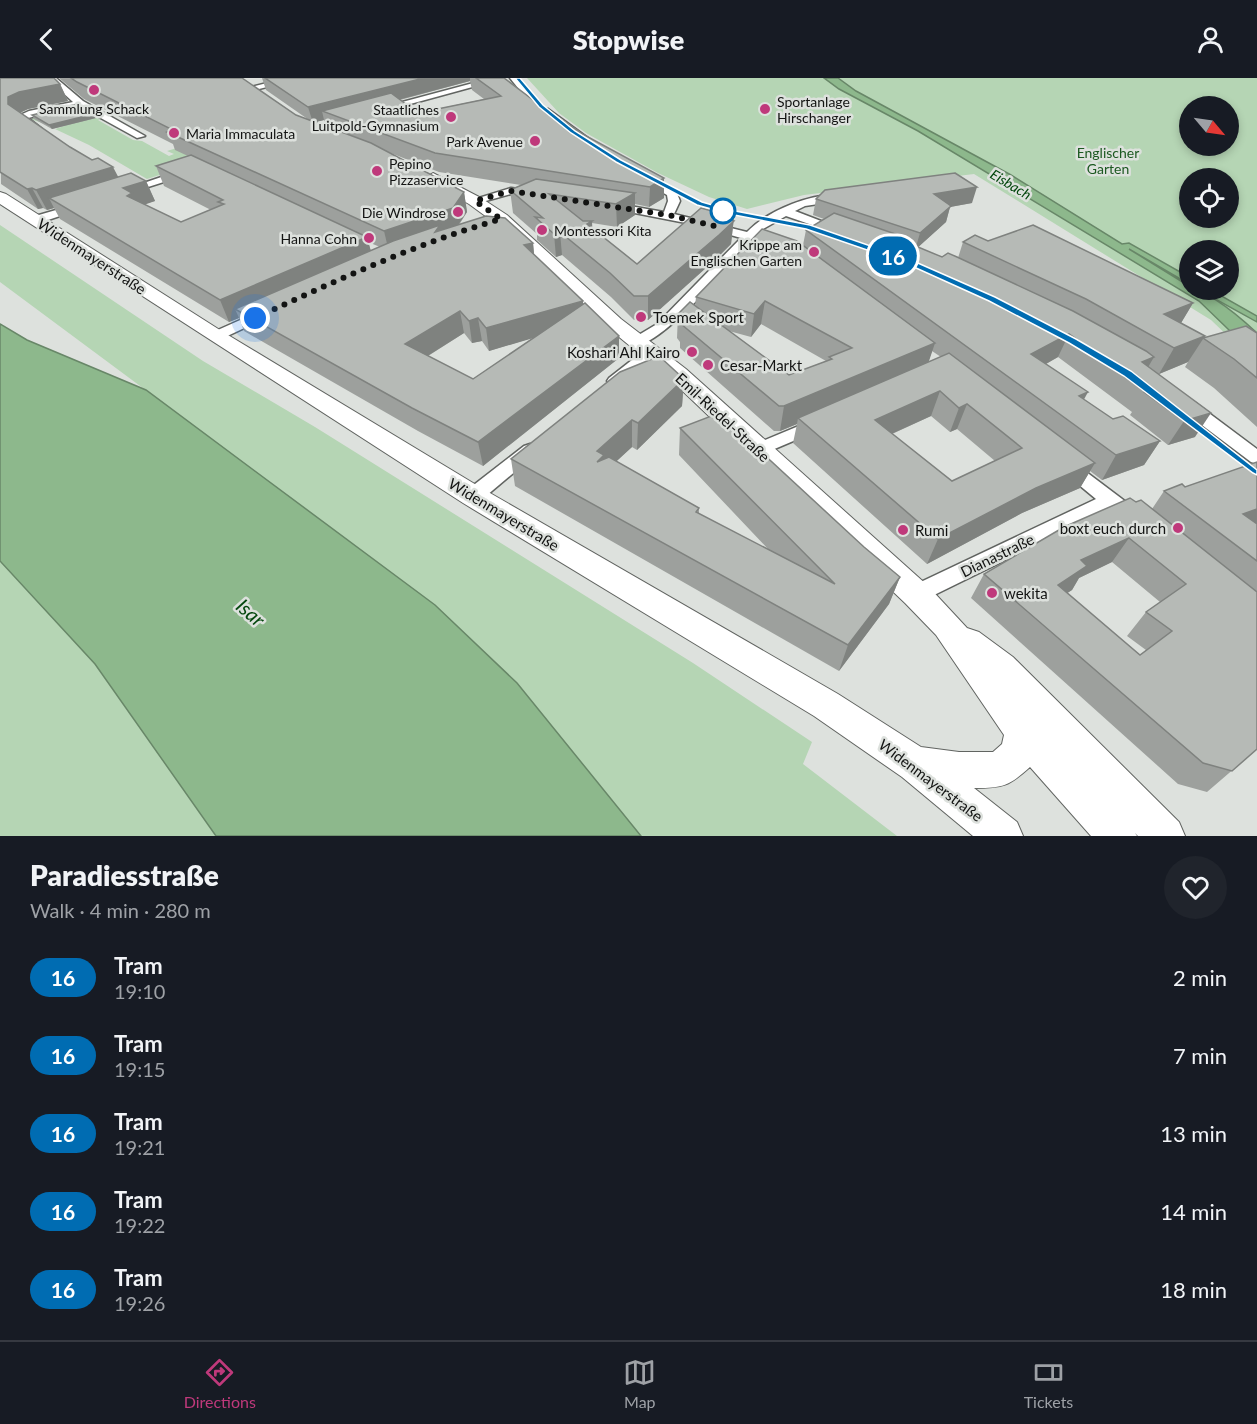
<!DOCTYPE html>
<meta charset="utf-8">
<style>
:root{--surface:#171b24;--page:#20242c;--text:#f1f3f6;--muted:#9ea1a6;--line:#363941;--accent:#bf397b}
body{margin:0;font-family:Lato,sans-serif;background:var(--page);color:var(--text);height:100vh;display:flex;flex-direction:column;font-size:22px;white-space:nowrap}
*{box-sizing:border-box;margin:0}
p{font-size:20px;color:var(--muted)}
.icon{flex:none;width:33px;height:33px;fill:none;stroke:currentColor;stroke-width:2;stroke-linecap:round;stroke-linejoin:round}
.map{position:relative;height:758px;overflow:hidden}
.side{display:flex;flex-direction:column;background:var(--surface);flex:1}
.side>*{flex:none}
.badge{padding:0 12px;border-radius:20px;font-size:21px;line-height:39px}
.needle{width:39px;rotate:119deg}
.tools{position:absolute;left:1179px;top:18px;display:grid;gap:12px}
.tools a{display:grid;place-items:center;width:60px;height:60px;border-radius:50%;background:var(--surface);box-shadow:0 3px 9px #0003;font-size:30px}
.you{position:absolute;width:30px;height:30px;margin:-15px;border:4px solid #fff;border-radius:50%;background:#1a73e8;box-shadow:0 0 0 9px #1a73e833}
.map>.badge{position:absolute;translate:-50% -50%;box-shadow:0 0 0 3px #fff}
.round{display:grid;place-items:center;flex:none;width:63px;height:63px;border-radius:32px;background:var(--page)}
.summary{display:flex;align-items:center;justify-content:space-between;height:102px;padding:0 30px}
h1{font-size:28px;font-weight:800;line-height:45px}
ul{padding:0;list-style:none}
li{display:flex;align-items:center;gap:18px;height:78px;padding:0 30px}
li div{flex:1}
li b{display:block;font-size:22px}
li em{font-style:normal}
li .badge{min-width:66px;font-weight:700;text-align:center}
header{display:flex;justify-content:space-between;align-items:center;height:78px;padding:0 30px;background:var(--surface);font-size:27px;font-weight:800}
.tab-bar{display:flex;justify-content:space-around;align-items:center;height:84px;border-top:2px solid var(--line);background:var(--surface);font-size:16px;color:var(--muted)}
.tab-bar a{display:grid;justify-items:center;gap:3px}
.tab-bar .selected{color:var(--accent)}
.map>svg:first-child{display:block}
</style>
<header><svg class="icon" aria-label="back" viewBox="0 0 24 24"><path d="M15 5l-7 7 7 7"/></svg>Stopwise<svg class="icon" aria-label="person" viewBox="0 0 24 24"><circle cx="12" cy="8" r="4"/><path d="M4 21q1-7 8-7t8 7"/></svg></header>
<div class="map">
<svg width="1257" height="758" viewBox="0 0 1257 758">
<rect width="100%" height="100%" fill="#dde1dd"/>
<g fill="#b5d5b4" fill-rule="evenodd">
<path d="M527,0H1257V286L1211,242L974,96L804,117L747,131L709,119L658,95L586,55L559,35ZM1190,28H1228V68H1190ZM1190,100H1228V140H1190ZM1190,172H1228V212H1190Z"/>
<polygon points="80,27 102,41 98,42 133,62 142,63 169,78 174,76 167,73 219,57 181,90 147,101 89,67 55,51 73,45 46,46 33,42 31,39"/>
<polygon points="0,147 203,283 315,349 693,585 812,664 803,686 897,758 641,758 517,605 435,527 0,204"/>
<polygon points="0,483 95,586 216,758 0,758"/>
</g>
<g fill="#8db88c" stroke="#688768" stroke-width="1.5">
<path d="M824,0H838L856,13L1011,97L1122,166L1129,165L1189,199V206L1129,171L1189,208L1190,212C1209,212 1243,242 1257,255V279L1199,223L918,53L839,11Z"/>
<polygon points="1199,212 1211,212 1257,238 1257,244"/>
<polygon points="0,246 27,262 146,312 435,527 517,605 641,758 216,758 95,586 0,483"/>
</g>
<g fill="none" stroke-linecap="round" stroke-linejoin="round">
<g stroke="#616461" stroke-width="3">
<g id="street">
<polygon points="47,0 56,0 83,23 145,58 137,60 79,28 28,40 42,51 34,53 18,42 18,38 29,33 73,24"/>
<polygon points="287,0 303,0 251,13 247,10"/>
<polygon points="492,0 498,2 381,34 376,31"/>
<polygon points="510,0 518,0 544,31 544,35 538,35"/>
<polygon points="185,91 189,92 189,96 126,116 120,113"/>
<path d="M644,97L676,113L680,123L674,136L747,154C767,133 815,112 845,118V122L805,128L795,133L847,153L841,157L786,138L763,151L757,157L781,167L783,170L781,173H773L751,164C732,184 657,274 632,267L629,264L632,261L657,246L741,160L696,147L609,130L607,128L613,125L664,134L668,123L667,117L640,102L639,100Z"/>
<polygon points="511,110 535,113 541,116 535,119 511,116 475,126 469,123"/>
<polygon points="80,125 86,128 84,130 36,146 30,142 32,139"/>
<polygon points="263,232 268,233 270,236 268,239 221,261 216,262 209,258 211,255"/>
<polygon points="651,269 656,271 659,274 656,277 621,306 609,306 607,303 609,300 646,271"/>
<polygon points="1188,323 1194,324 1257,371 1257,386 1251,384 1182,332 1180,328 1182,324"/>
<polygon points="818,340 824,342 827,346 824,350 765,375 753,375 750,371 753,367"/>
<polygon points="530,366 536,368 539,372 536,376 480,423 473,425 466,423 463,418 466,413 524,368"/>
<path d="M1067,382L1073,384L1142,436L1145,441L1142,446C1128,450 1119,439 1109,431L924,522L916,525L908,522L905,516L908,510L1096,421L1061,392L1058,388L1061,384Z"/>
</g>
</g>
<g stroke="#616461" stroke-width="2">
<path id="secondary" d="M433,95L481,120L507,137L621,241L686,291L927,507L967,550L979,554L1013,579L1179,744L1185,758H1138L1135,755L1137,758H1091L1030,689C1009,708 1003,710 974,710L1017,744L1023,758H973L902,699L814,638L463,425L0,126V114L6,116L223,254L483,411L838,616L921,669L959,674H993L1002,666L1004,657L936,557L905,525L670,301L607,249L495,145L469,126L428,103L425,100Z"/>
</g>
<use href="#street" fill="#fff" fill-rule="evenodd"/>
<use href="#secondary" fill="#fff" fill-rule="evenodd"/>
<g stroke="#5f615f" stroke-width="1.5">
<polyline points="518,0 533,20 552,38"/>
<polyline points="548,30 599,67"/>
<polyline points="650,100 690,121 714,130 824,154"/>
<polyline points="1187,341 1257,392"/>
</g>
</g>
<g fill="#9da09d" fill-rule="evenodd">
<path d="M0,0L60,6L68,23L28,31L20,35L70,69L118,99L146,103L155,123L144,126L181,144L211,132L164,108L156,88L188,78L175,72L173,66L84,21L59,0H242L296,37L309,42L266,12L262,0H504L549,34L577,52V53L664,120L649,129L635,126V137L617,149L592,145V150L637,186L734,139L731,166L717,180L648,242H634L611,219L562,177L556,179L537,162V156L513,135L510,112L521,107L439,94L388,74L464,114L467,134L459,147L533,165L534,177L583,223V226L619,280L483,388L418,353L244,253L239,240L229,244L60,141L54,130L47,132L43,130L38,131L1,106ZM470,3L472,12L484,21L418,35L400,22ZM324,42L326,48L315,44ZM368,164L380,169L371,173ZM464,255L472,265L482,263L489,273L535,259L473,301L428,278Z"/>
<polygon points="32,37 96,40 52,51 34,41"/>
<path d="M816,121L972,125L950,129L946,144L918,169L942,179L958,180L963,164L988,163L1193,225L1181,245L1205,258L1204,260L1257,255V349L1214,310L1185,289L1188,284L1159,296L1195,359L1168,367L1130,337L1132,334L1058,279L1046,286L1084,322L1113,341L1160,363L1144,387L1102,402L1090,393L1080,410L1022,435L927,486L793,365L797,346L780,353H774L680,270V264L677,260L678,236L695,228L696,219L803,167L806,152L824,141L813,137ZM761,246L826,283L789,297L729,253L751,259ZM932,273L941,279L928,284ZM931,338L950,354L957,351L995,383L952,403L892,356Z"/>
<polygon points="684,301 682,328 637,372 632,369 616,383 699,430 699,436 769,472 679,377 680,350 864,469 900,499 889,526 839,593 515,408 511,381"/>
<path d="M1257,384V671L1207,714L1178,706L971,520L984,496L1136,424L1152,431L1164,413L1185,409ZM1112,484L1160,524L1146,534L1127,558L1146,572L1140,577L1067,515L1072,512L1079,500Z"/>
</g>
<g fill="#7f827f">
<polygon points="424,0 470,0 470,3 337,38 322,33 324,42 313,45 308,29"/>
<polygon points="60,6 68,23 28,31 17,36 8,26 8,19 19,14"/>
<polygon points="94,36 96,40 52,51 49,47"/>
<polygon points="113,89 123,108 49,120 54,130 47,132 36,112"/>
<polygon points="664,100 664,120 649,129 650,109"/>
<polygon points="146,103 155,123 138,129 136,139 123,110"/>
<polygon points="977,109 972,125 950,129 946,144 915,172 920,155 934,116"/>
<polygon points="32,110 43,130 38,131 27,111"/>
<polygon points="464,114 467,134 456,150 389,174 384,153"/>
<polygon points="635,115 635,137 617,149 616,126"/>
<polygon points="734,139 731,166 717,180 648,242 648,218"/>
<polygon points="592,143 593,166 587,146"/>
<polygon points="560,154 562,177 556,179 554,156"/>
<polygon points="367,159 373,181 235,231 239,240 229,244 220,222"/>
<polygon points="533,165 535,186 524,167"/>
<polygon points="583,223 584,245 489,273 486,250"/>
<polygon points="765,223 761,246 751,259 754,236"/>
<polygon points="1193,225 1178,250 1164,236"/>
<polygon points="460,233 464,255 410,289 405,266"/>
<polygon points="478,240 482,263 472,265 469,243"/>
<polygon points="1069,256 1058,279 1021,300 1031,276"/>
<polygon points="619,258 619,280 483,388 478,364"/>
<polygon points="1205,258 1188,284 1159,296 1174,270"/>
<polygon points="935,265 927,289 798,340 797,346 780,353 784,328"/>
<polygon points="1154,279 1140,303 1142,284"/>
<polygon points="684,301 682,328 637,372 638,345"/>
<polygon points="940,313 931,338 867,367 875,342"/>
<polygon points="1088,314 1075,338 1066,342 1079,318"/>
<polygon points="967,326 957,351 950,354 959,330"/>
<polygon points="1211,335 1195,359 1168,367 1184,343"/>
<polygon points="632,342 632,369 605,394 598,411 597,373"/>
<polygon points="1160,363 1144,387 1102,402 1116,377"/>
<polygon points="1095,385 1080,410 1022,435 927,486 938,461 1036,410"/>
<polygon points="1257,431 1257,447 1243,436"/>
<polygon points="1129,460 1112,484 1079,500 1072,512 1043,531 1058,507 1081,482"/>
<polygon points="900,499 889,526 839,593 848,567"/>
</g>
<g fill="#b6bab6" stroke="#7f827f" stroke-width="1.5" fill-rule="evenodd">
<polygon points="0,0 54,0 60,6 19,14 8,19 8,26 70,69 92,82 98,80 113,89 36,112 32,110 27,111 0,94"/>
<polygon points="71,0 242,0 296,37 371,65 464,114 453,130 384,153 167,54 173,52 77,4"/>
<polygon points="265,0 424,0 308,29"/>
<polygon points="476,0 504,0 549,34 577,52 575,52 664,100 650,109 435,75 322,33 391,15 418,35 501,18"/>
<polygon points="77,26 94,36 49,47 32,37"/>
<polygon points="191,77 367,159 220,222 49,120 131,95 146,103 123,110 132,115 127,118 181,144 224,126 218,124 223,122 156,88"/>
<polygon points="955,95 977,109 934,116 951,128 920,155 816,121 825,112"/>
<polygon points="536,101 635,115 616,126 549,116 583,143 592,143 587,146 637,186 701,130 734,139 730,142 734,143 719,157 648,218 634,218 610,195 560,154 554,156 535,139 543,140 510,112"/>
<polygon points="834,135 910,161 906,164 942,179 948,175 957,179 1073,233 1146,273 1154,279 1142,284 1211,335 1184,343 1144,314 1147,311 1069,256 1031,276 1088,314 1079,318 1113,341 1123,338 1160,363 1116,377 806,152"/>
<polygon points="486,138 505,140 533,165 524,167 583,223 486,250 478,240 469,243 460,233 405,266 473,301 585,225 619,258 478,364 412,330 235,231 393,163 440,147 435,154"/>
<polygon points="1033,147 1193,225 1164,236 1205,258 1174,270 1086,221 963,164 975,157 988,163"/>
<polygon points="762,151 797,163 935,265 784,328 779,328 681,246 684,243 678,236 690,224 789,297 832,281 829,279 852,270 765,223 754,236 696,219"/>
<polygon points="1246,248 1257,255 1257,300 1234,281 1203,260"/>
<path d="M949,275L1095,385L1036,410L938,461L798,340ZM940,313L959,330L967,326L1022,370L952,403L875,342Z"/>
<polygon points="659,278 684,301 638,345 632,342 597,373 604,377 597,384 609,379 699,430 696,434 835,506 680,350 719,335 864,469 900,499 848,567 511,381 620,294"/>
<polygon points="1257,384 1257,431 1243,436 1257,446 1257,483 1164,413 1182,406 1185,409"/>
<path d="M1130,420L1136,424L1141,422L1257,514V671L1232,693L1203,685L984,496L1064,449ZM1129,460L1186,506L1146,534L1172,553L1140,577L1058,507L1087,488L1081,482Z"/>
</g>
<polygon fill="#006cb2" stroke="#fff" stroke-width="1.5" points="515,0 520,0 543,27 575,53 621,82 702,124 730,132 810,147 911,182 995,219 1076,261 1131,293 1257,392 1257,397 1253,395 1124,298 1069,265 989,223 905,185 806,151 729,136 697,127 616,84 571,55 539,29"/>
<g fill="none" stroke-linecap="round" stroke-linejoin="round">
<path stroke="#131413" stroke-width="6" stroke-dasharray="0 10.8" d="M255,240C335,203 415,166 501,141L475,123L511,113L668,137L715,148L723,133"/>
</g>
<g fill="#bf397b" stroke="#dde1dd" stroke-width="2">
<circle cx="94" cy="12" r="6"/>
<circle cx="765" cy="31" r="6"/>
<circle cx="451" cy="39" r="6"/>
<circle cx="174" cy="55" r="6"/>
<circle cx="535" cy="63" r="6"/>
<circle cx="377" cy="93" r="6"/>
<circle cx="458" cy="134" r="6"/>
<circle cx="542" cy="152" r="6"/>
<circle cx="369" cy="160" r="6"/>
<circle cx="814" cy="174" r="6"/>
<circle cx="641" cy="239" r="6"/>
<circle cx="692" cy="274" r="6"/>
<circle cx="708" cy="287" r="6"/>
<circle cx="1178" cy="450" r="6"/>
<circle cx="903" cy="452" r="6"/>
<circle cx="992" cy="515" r="6"/>
</g>
<circle fill="#fff" stroke="#006cb2" stroke-width="3" cx="723" cy="133" r="12"/>
<g text-anchor="middle" dominant-baseline="central" stroke-width="5" stroke-linejoin="round" paint-order="stroke">
<g font-size="14" fill="#131413" stroke="#dde1dd" text-anchor="end">
<text x="777" y="23" text-anchor="start">Sportanlage<tspan x="777" dy="16">Hirschanger</tspan></text>
<text x="94" y="30" text-anchor="middle">Sammlung Schack</text>
<text x="439" y="31">Staatliches<tspan x="439" dy="16">Luitpold-Gymnasium</tspan></text>
<text x="186" y="55" text-anchor="start">Maria Immaculata</text>
<text x="523" y="63">Park Avenue</text>
<text x="389" y="85" text-anchor="start">Pepino<tspan x="389" dy="16">Pizzaservice</tspan></text>
<text x="446" y="134">Die Windrose</text>
<text x="554" y="152" text-anchor="start">Montessori Kita</text>
<text x="357" y="160">Hanna Cohn</text>
<text x="802" y="166">Krippe am<tspan x="802" dy="16">Englischen Garten</tspan></text>
</g>
<g font-size="14" fill="#1c5921" stroke="#dde1dd">
<text x="1108" y="74">Englischer<tspan x="1108" dy="16">Garten</tspan></text>
</g>
<g font-size="14" font-style="italic" fill="#03470d" stroke="#dde1dd">
<text transform="translate(1011 106) rotate(31)">Eisbach</text>
</g>
<g font-size="15" fill="#131413" stroke="#dde1dd">
<text transform="translate(92 178) rotate(33)">Widenmayerstraße</text>
<text transform="translate(723 339) rotate(43)">Emil-Riedel-Straße</text>
<text transform="translate(504 436) rotate(31)">Widenmayerstraße</text>
<text transform="translate(997 477) rotate(-26)">Dianastraße</text>
<text transform="translate(931 702) rotate(37)">Widenmayerstraße</text>
</g>
<g font-size="15" fill="#131413" stroke="#dde1dd" text-anchor="start">
<text x="653" y="239">Toemek Sport</text>
<text x="680" y="274" text-anchor="end">Koshari Ahl Kairo</text>
<text x="720" y="287">Cesar-Markt</text>
<text x="1166" y="450" text-anchor="end">boxt euch durch</text>
<text x="915" y="452">Rumi</text>
<text x="1004" y="515">wekita</text>
</g>
<g font-size="20" font-style="italic" fill="#03470d" stroke="#dde1dd">
<text transform="translate(251 534) rotate(41)">Isar</text>
</g>
</g>
</svg>
<div class="tools">
<a><svg class="needle" viewBox="-14 -14 28 28"><path d="M0-13l5 13h-10z" fill="#e53935"/><path d="M0 13l5-13h-10z" fill="#9ea1a6"/></svg></a>
<a><svg class="icon" aria-label="locate" viewBox="0 0 24 24"><circle cx="12" cy="12" r="6"/><path d="M12 2v4M12 18v4M2 12h4M18 12h4"/></svg></a>
<a><svg class="icon" aria-label="layers" viewBox="0 0 24 24"><path d="M12 4l9 5-9 5-9-5zM3 14l9 5 9-5"/></svg></a>
</div>
<div class="you" style="left:255px;top:240px"></div>
<b class="badge" style="left:893px;top:178px;background:#006cb2;color:#fff">16</b>
</div>
<section class="side">
<div class="summary"><div><h1>Paradiesstraße</h1><p>Walk · 4 min · 280 m</p></div><a class="round"><svg class="icon" aria-label="heart" viewBox="0 0 24 24"><path d="M12 20l-8-8c-3-5 5-10 8-4 3-6 11-1 8 4z"/></svg></a></div>
<ul>
<li><span class="badge" style="background:#006cb2;color:#fff">16</span><div><b>Tram</b><p>19:10</p></div><em>2 min</em></li>
<li><span class="badge" style="background:#006cb2;color:#fff">16</span><div><b>Tram</b><p>19:15</p></div><em>7 min</em></li>
<li><span class="badge" style="background:#006cb2;color:#fff">16</span><div><b>Tram</b><p>19:21</p></div><em>13 min</em></li>
<li><span class="badge" style="background:#006cb2;color:#fff">16</span><div><b>Tram</b><p>19:22</p></div><em>14 min</em></li>
<li><span class="badge" style="background:#006cb2;color:#fff">16</span><div><b>Tram</b><p>19:26</p></div><em>18 min</em></li>
</ul>
</section>
<nav class="tab-bar">
<a class="selected"><svg class="icon" aria-label="directions" viewBox="0 0 24 24"><path d="M12 3l9 9-9 9-9-9zM9 14v-3h6M13 9l2 2-2 2"/></svg>Directions</a>
<a><svg class="icon" aria-label="map" viewBox="0 0 24 24"><path d="M3 6l6-2 6 2 6-2v14l-6 2-6-2-6 2zM9 4v14M15 6v14"/></svg>Map</a>
<a><svg class="icon" aria-label="tickets" viewBox="0 0 24 24"><path d="M3 7h18v10H3zM15 7v10"/></svg>Tickets</a>
</nav>
